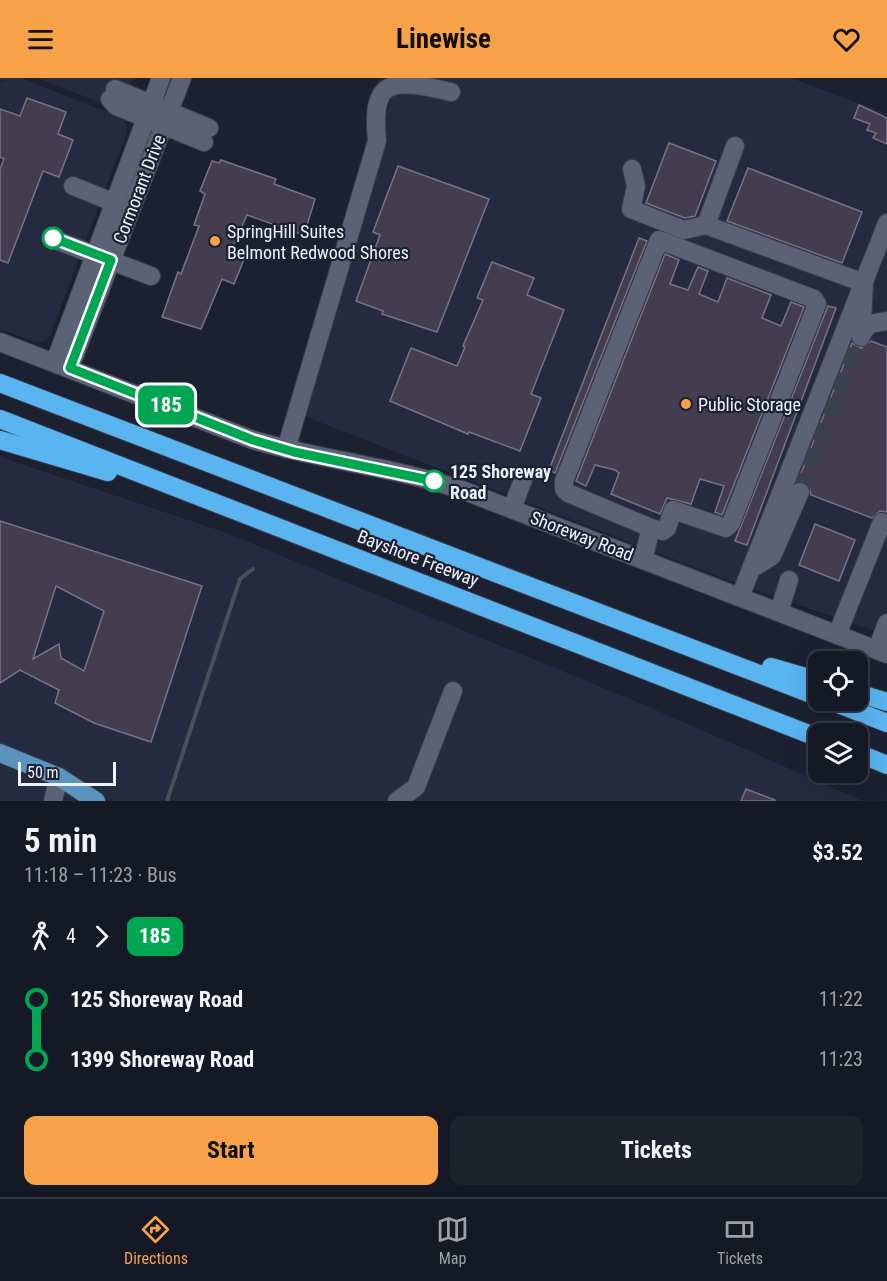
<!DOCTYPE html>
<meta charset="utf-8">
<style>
:root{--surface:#151925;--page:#1e222d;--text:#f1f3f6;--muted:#9da0a7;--line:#343842;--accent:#f7a149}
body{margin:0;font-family:"Roboto Condensed",sans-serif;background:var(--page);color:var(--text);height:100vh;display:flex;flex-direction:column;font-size:22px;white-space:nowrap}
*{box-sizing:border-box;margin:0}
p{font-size:20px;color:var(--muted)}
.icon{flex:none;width:33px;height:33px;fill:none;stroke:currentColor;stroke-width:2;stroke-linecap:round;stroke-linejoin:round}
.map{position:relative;height:723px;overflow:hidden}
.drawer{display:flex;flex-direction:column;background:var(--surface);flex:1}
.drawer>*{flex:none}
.badge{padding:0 12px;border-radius:9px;font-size:21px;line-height:39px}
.tools{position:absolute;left:808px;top:573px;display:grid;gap:12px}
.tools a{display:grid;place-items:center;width:60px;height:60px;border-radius:12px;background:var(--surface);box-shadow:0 6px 24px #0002,0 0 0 2px var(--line);font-size:30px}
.scale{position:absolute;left:18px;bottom:15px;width:98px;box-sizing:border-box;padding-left:6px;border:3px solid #edf1fc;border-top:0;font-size:16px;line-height:21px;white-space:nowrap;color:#edf1fc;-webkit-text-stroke:4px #1c2131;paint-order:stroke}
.map>.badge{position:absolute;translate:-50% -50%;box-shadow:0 0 0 3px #fff}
.legs{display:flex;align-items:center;gap:9px;height:66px;padding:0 24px;font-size:20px}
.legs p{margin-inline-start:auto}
.overview{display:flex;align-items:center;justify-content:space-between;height:102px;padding:0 24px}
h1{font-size:33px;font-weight:700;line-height:45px}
.primary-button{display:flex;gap:12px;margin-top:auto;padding:12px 24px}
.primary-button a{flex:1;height:69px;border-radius:12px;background:var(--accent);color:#111;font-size:24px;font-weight:700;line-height:69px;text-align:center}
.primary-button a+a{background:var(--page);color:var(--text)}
ul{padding:0 24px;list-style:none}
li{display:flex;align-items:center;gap:21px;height:60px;font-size:22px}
li i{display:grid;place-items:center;width:9px;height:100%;margin:0 8px;background:currentColor}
li i::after{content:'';width:15px;height:15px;margin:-8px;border:4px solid;border-radius:50%;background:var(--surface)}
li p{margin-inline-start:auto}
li:first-child i{background:linear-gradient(#0000 50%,currentColor 0)}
li:last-child i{background:linear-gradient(currentColor 50%,#0000 0)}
header{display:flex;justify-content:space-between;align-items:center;height:78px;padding:0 24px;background:var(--accent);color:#111;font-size:27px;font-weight:700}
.tab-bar{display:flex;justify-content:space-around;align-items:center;height:84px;border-top:2px solid var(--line);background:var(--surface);font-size:16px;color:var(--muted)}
.tab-bar a{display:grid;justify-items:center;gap:3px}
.tab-bar .selected{color:var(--accent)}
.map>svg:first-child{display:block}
</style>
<header><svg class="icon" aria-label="menu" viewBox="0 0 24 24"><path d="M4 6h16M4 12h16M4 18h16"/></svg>Linewise<svg class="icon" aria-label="heart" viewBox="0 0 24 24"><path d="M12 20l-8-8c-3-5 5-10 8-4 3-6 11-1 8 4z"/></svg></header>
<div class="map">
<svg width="887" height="723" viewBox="0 0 887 723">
<rect width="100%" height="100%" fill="#1c2131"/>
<g fill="#242b40">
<polygon points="0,0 21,0 122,40 127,47 127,54 49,260 43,264 35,264 0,251 0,5 8,2 0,3"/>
<polygon points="38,0 136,0 104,26"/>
<polygon points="396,0 791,0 887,36 887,557 735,505 306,339"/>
<polygon points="0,379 221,453 635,623 863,723 0,723"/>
</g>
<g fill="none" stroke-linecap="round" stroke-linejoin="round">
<polyline stroke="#475156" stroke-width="4" points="167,723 240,501 253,491"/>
</g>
<g fill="#433d4f" stroke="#797286" stroke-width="1.5" fill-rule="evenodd">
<polygon points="27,20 66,34 58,56 73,62 59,99 43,93 8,185 0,182 0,91 4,81 0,79 0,31 20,38"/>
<polygon points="859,27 887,40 887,66 873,60 876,55 867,52 870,46 854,40"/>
<polygon points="669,65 716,83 695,138 685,140 646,125"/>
<polygon points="221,82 276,101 274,106 315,121 304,157 247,137 233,169 247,174 234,206 222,201 201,251 162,239 178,194 181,196 199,148 194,147 205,116 200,113 212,83 219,85"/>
<polygon points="398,88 489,121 437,254 382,236 383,233 356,223 380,157 373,154"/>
<polygon points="748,90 862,134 842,185 727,143"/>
<polygon points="639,160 647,163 555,395 549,392"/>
<polygon points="665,176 679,182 670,206 688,212 698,189 708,193 699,216 718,224 727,200 771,217 762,240 781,248 791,224 804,229 722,437 715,434 724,408 700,401 691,426 667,420 660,436 611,416 619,395 615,392 595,387 586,408 576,403"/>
<polygon points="492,184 534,200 527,217 564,232 531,316 541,320 520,373 469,354 468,356 390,323 411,270 457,288 465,269 463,268 483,222 477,220"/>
<polygon points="828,228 836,230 747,467 735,463"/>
<polygon points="871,263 887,269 887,434 880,433 872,440 811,417 809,407 798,403 852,265 861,270"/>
<path d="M0,443L202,508L151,664L94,645L55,625L59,612L20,592L0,605ZM56,508L104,533L84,593L61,580L59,566L33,581Z"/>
<polygon points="815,446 855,462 839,503 799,487"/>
<polygon points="746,711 775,722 775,723 741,723"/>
</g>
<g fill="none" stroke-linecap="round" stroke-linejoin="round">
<polyline stroke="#3b404f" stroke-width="18" stroke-dasharray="18 9" stroke-linecap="butt" points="800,414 861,259"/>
<g stroke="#3a3d4b" stroke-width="20">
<g id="minor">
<polyline points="115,11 209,50"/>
<polyline points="110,21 116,28 204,64"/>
<polyline points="735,68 706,147 864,205 861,259"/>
<polyline points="632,91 636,108 631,131 684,152 706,147"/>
<polyline points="73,108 115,125"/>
<polyline points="53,161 151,198"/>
<polyline points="863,254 869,246 887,243"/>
<path d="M0,264L253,362C322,382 394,389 462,412L887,576"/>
<polyline points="55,284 161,0"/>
<polyline points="70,289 182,0"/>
<path d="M286,371L377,63C371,0 390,0 451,14"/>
<polyline points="512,431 524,399"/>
<polyline points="643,482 651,450 568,415 564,411 564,403 659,162 814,221 817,226 731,445 726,450 673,432 667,450 663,453 651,450"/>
<polyline points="751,491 772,478 800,414"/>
<polyline points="740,519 887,145"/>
<polyline points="779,534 789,502"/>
<polyline points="837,557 882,444"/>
<polyline points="877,572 887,545"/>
<polyline points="53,723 59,699"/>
<polyline points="397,723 416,709 453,613"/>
</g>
</g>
<g stroke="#3a3d4b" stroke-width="20">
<polyline id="major" points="0,675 59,699 96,723"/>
</g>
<g stroke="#3a3d4b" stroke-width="20">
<g id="highway">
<polyline points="0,305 819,619"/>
<polyline points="0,341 819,660"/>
<polyline points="0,362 108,394"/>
<polyline points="771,589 819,603"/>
<polyline points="858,615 887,624"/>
<polyline points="828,622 887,645"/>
<polyline points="858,675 887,687"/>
</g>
</g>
<use href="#minor" stroke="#5b6275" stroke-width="18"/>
<use href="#major" stroke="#5a93be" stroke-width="18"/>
<use href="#highway" stroke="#5ab4ef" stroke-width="18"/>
</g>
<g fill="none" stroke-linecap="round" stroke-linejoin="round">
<g stroke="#fff" stroke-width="14">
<polyline id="line-1" points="53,160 111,182 70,290 253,362 294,374 434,403"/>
</g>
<use href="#line-1" stroke="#00a651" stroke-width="9"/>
</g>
<g fill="#fff" stroke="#00a651" stroke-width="3">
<circle cx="53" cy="160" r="10"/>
<circle cx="434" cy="403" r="10"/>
</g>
<g fill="#f7a149" stroke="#1c2131" stroke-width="2">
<circle cx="215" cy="163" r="6"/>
<circle cx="686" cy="326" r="6"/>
</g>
<g text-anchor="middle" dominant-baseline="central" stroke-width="4.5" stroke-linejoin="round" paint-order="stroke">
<g font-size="18" fill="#edf1fc" stroke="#1c2131">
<text transform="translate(139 111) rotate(-69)">Cormorant Drive</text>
<text transform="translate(582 458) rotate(21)">Shoreway Road</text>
<text transform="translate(418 480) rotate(21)">Bayshore Freeway</text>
</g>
<g font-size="18" fill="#edf1fc" stroke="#1c2131" text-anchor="start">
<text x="227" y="153">SpringHill Suites<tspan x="227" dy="21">Belmont Redwood Shores</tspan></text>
<text x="698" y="326">Public Storage</text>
</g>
<g font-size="18" font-weight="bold" fill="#edf1fc" stroke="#1c2131" text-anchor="start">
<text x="450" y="393">125 Shoreway<tspan x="450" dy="21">Road</tspan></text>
</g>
</g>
</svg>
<div class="tools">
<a><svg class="icon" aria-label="locate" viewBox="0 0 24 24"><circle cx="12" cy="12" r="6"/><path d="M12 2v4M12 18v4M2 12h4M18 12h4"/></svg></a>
<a><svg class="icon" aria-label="layers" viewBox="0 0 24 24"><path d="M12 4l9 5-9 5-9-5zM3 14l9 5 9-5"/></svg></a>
</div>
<div class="scale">50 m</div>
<b class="badge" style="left:166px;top:327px;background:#00a651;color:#fff">185</b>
</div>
<section class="drawer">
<div class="overview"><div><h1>5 min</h1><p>11:18 – 11:23 · Bus</p></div><b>$3.52</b></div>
<div class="legs"><svg class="icon" aria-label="walk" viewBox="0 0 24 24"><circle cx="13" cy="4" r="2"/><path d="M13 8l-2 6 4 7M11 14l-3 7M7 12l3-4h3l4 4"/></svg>4<svg class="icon" aria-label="forward" viewBox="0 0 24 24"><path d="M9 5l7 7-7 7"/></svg><b class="badge" style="background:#00a651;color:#fff">185</b></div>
<ul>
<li><i style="color:#00a651"></i><b>125 Shoreway Road</b><p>11:22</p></li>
<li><i style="color:#00a651"></i><b>1399 Shoreway Road</b><p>11:23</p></li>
</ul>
<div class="primary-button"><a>Start</a><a>Tickets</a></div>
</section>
<nav class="tab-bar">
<a class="selected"><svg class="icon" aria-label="directions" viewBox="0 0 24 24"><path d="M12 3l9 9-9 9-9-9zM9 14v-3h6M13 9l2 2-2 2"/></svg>Directions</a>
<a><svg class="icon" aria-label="map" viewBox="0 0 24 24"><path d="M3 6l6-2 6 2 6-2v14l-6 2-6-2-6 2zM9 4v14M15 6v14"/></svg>Map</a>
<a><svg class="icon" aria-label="tickets" viewBox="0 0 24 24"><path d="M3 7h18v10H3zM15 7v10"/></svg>Tickets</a>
</nav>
